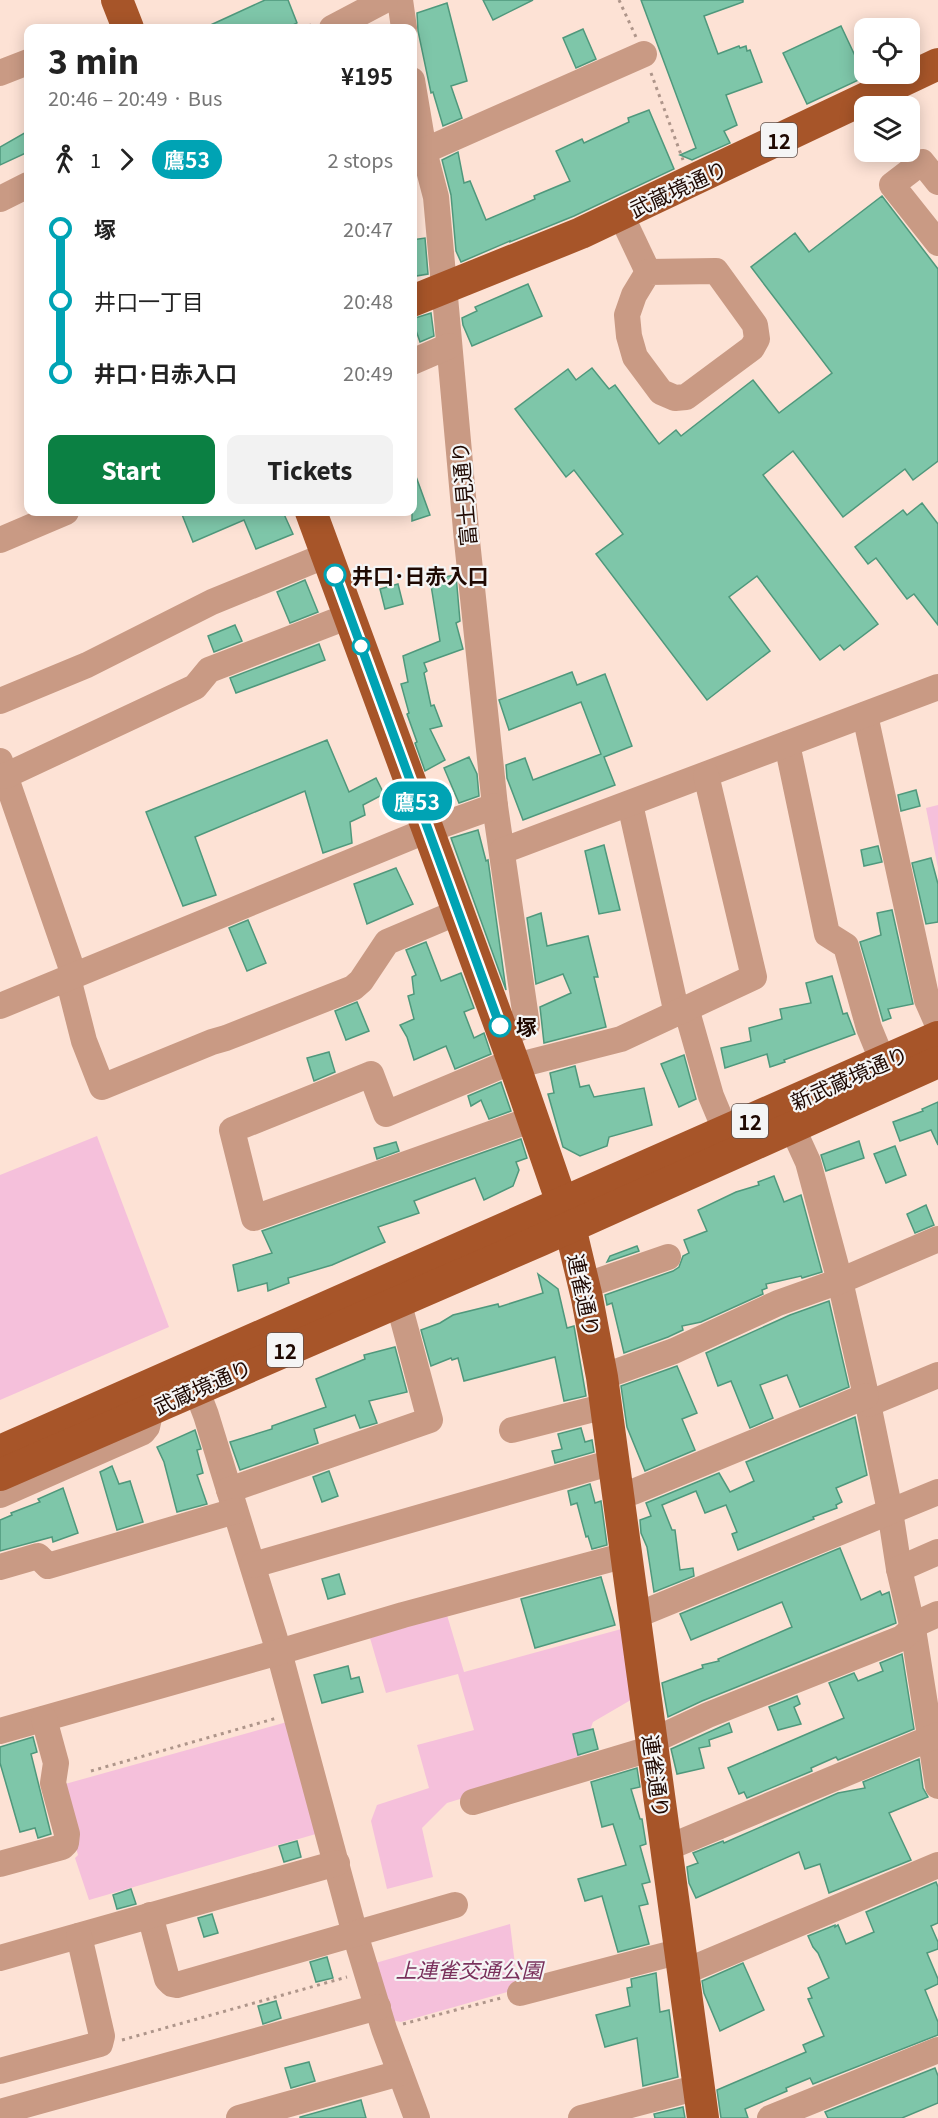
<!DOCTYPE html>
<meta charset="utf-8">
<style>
:root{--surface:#fff;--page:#f2f2f2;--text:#222;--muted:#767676;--accent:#0b8043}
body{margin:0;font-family:Georgia,"Noto Sans JP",serif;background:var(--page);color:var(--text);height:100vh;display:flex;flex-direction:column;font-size:22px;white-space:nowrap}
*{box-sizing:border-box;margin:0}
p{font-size:20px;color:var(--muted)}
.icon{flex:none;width:33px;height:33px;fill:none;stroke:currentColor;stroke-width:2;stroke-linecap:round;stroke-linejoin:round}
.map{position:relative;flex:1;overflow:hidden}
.panel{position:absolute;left:24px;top:24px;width:393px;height:492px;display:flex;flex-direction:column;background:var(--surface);border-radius:12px;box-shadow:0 3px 15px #0003}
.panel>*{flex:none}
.badge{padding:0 12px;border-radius:20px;font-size:21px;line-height:39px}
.buttons{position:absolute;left:854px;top:18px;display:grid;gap:12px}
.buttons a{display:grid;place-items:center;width:66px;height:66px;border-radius:12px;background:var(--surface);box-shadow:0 3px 15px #0003;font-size:30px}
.map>.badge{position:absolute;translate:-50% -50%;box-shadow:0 0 0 3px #fff}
.legs{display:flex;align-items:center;gap:9px;height:66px;padding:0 24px;font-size:20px}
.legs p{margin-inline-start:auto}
.head{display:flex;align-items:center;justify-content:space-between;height:102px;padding:0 24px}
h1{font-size:33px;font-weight:800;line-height:45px}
.action{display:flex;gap:12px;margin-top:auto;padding:12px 24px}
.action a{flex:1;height:69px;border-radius:12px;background:var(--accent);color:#fff;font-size:24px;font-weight:800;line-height:69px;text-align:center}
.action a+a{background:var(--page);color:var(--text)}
ul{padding:0 24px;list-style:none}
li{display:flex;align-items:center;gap:21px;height:72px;font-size:22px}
li i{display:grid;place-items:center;width:9px;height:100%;margin:0 8px;background:currentColor}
li i::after{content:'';width:15px;height:15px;margin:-8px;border:4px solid;border-radius:50%;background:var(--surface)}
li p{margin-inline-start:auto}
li:first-child i{background:linear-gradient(#0000 50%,currentColor 0)}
li:last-child i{background:linear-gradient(currentColor 50%,#0000 0)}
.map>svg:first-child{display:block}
</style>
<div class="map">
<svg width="938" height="2118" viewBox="0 0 938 2118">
<rect width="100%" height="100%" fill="#fde2d5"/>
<g fill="#f5c0db">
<polygon points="938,805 938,868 926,808"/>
<polygon points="97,1136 169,1327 0,1400 0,1175"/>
<polygon points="447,1615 464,1672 625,1628 636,1697 593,1722 578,1763 447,1803 422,1828 433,1877 387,1889 371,1821 377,1805 429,1788 417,1745 474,1730 458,1674 386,1693 370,1638"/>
<polygon points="294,1720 326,1831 89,1900 75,1858 78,1855 58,1786"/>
<polygon points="510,1924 518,1989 401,2022 391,2020 372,1964"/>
</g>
<g fill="#7ec6a9" stroke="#4f987c" stroke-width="1.5">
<polygon points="265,0 288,0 297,23 287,28 204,28"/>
<polygon points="483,0 533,0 493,20"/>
<polygon points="641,0 743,0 743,2 704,16 718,54 739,46 740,48 746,46 747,51 750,50 762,82 726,95 737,125 724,131 730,143 692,160 680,155 696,148"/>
<polygon points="447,3 467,81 451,86 462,118 443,126 433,92 431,93 418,31 417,13"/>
<polygon points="841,26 865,77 807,104 783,53"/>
<polygon points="583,29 596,59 576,68 563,38"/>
<polygon points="649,110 674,169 574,216 510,242 510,241 461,262 456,251 451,195 442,160 458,152 464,183 470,181 486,220 535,199 534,196 570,181 556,151 582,139 584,143 629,122 628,118"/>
<polygon points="28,131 28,152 0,165 0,147"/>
<polygon points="882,196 938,269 938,461 913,480 905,469 843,517 793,451 763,475 878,624 844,650 840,645 820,660 757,576 729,597 770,651 707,700 596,554 623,534 574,470 566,477 515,409 568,369 576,380 592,368 609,389 615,385 659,444 676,430 681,436 753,380 779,413 832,373 751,267 795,233 809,252"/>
<polygon points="425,238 428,274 416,276 416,274 412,275 412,240"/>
<polygon points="528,284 542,316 472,346 463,325 462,318 477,311 475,307"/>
<polygon points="431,313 434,336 420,342 412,319"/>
<polygon points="412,471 414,471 430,515 412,521"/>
<polygon points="922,503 938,524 938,625 914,594 907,599 876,558 868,564 855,547 903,510 907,515"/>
<polygon points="181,512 283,512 293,534 256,549 244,520 193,542"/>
<polygon points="456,575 460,621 456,623 463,649 424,663 427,671 424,673 431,706 434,705 442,726 430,729 445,760 425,771 415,743 417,742 407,714 409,713 401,684 408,682 403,656 440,641 430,579"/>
<polygon points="305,580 318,612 290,623 277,592"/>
<polygon points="398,584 403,604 385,609 380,589"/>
<polygon points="235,625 242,641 214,652 208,636"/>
<polygon points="319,644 325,660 236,693 230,678"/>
<polygon points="572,672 577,685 605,674 632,746 604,757 615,785 523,820 507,778 506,765 525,758 533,780 601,754 581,702 509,730 499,700"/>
<polygon points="327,740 349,792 376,778 384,794 363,805 365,815 350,822 352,843 323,853 305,791 195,837 216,895 183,906 146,812"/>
<polygon points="469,757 477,774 479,796 459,803 444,768"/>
<polygon points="916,790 920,806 901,811 898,795"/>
<polygon points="478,830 486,861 488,860 506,990 451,838"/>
<polygon points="604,845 620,910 599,914 585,851"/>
<polygon points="878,846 882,862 864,866 861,850"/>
<polygon points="931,858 938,884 938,922 926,924 912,863"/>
<polygon points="396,868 413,904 367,924 354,884"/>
<polygon points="892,910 913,1004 888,1009 891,1018 883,1021 860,942 881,935 877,913"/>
<polygon points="541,913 547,946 588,936 598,977 594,977 606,1027 544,1043 540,1007 571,993 563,974 536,984 527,918"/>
<polygon points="248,920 266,963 247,971 229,928"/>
<polygon points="426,942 441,981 461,973 474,1008 464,1012 474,1038 484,1033 491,1054 455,1069 446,1046 414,1060 407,1037 400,1025 414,1019 408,996 414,994 412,977 416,975 406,950"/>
<polygon points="832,976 843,1014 847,1013 855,1034 784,1060 785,1062 770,1067 767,1054 725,1068 721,1048 751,1041 749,1028 782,1019 780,1009 811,1003 806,983"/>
<polygon points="357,1002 369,1031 346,1040 335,1011"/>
<polygon points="329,1052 335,1072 314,1081 307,1058"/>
<polygon points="684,1055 696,1099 679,1107 661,1064"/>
<polygon points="575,1066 580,1087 589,1085 594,1097 644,1088 652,1125 609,1137 607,1146 580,1156 563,1147 548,1094 554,1093 550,1073"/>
<polygon points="501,1082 511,1111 489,1119 481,1100 471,1106 468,1096"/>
<polygon points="938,1102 938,1145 931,1130 900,1141 893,1122 923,1111 922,1109"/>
<polygon points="521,1139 527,1158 516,1162 519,1170 513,1186 484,1200 475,1178 414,1201 419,1213 378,1227 385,1242 332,1265 288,1278 289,1283 268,1291 267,1283 238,1291 233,1265 272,1253 262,1231"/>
<polygon points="859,1141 864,1158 826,1171 821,1155"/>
<polygon points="396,1142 399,1151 377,1159 374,1148"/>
<polygon points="895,1146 906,1175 886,1183 874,1154"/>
<polygon points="774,1176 784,1202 801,1195 822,1272 802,1278 801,1276 766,1284 767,1288 762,1290 763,1294 701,1322 682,1326 683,1330 668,1337 624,1353 612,1303 607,1305 605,1295 673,1271 679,1267 683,1256 689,1253 684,1240 707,1231 698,1210 736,1192 759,1185 758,1182"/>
<polygon points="926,1205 934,1225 915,1233 907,1214"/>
<polygon points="637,1246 639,1251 607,1262 610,1256"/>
<polygon points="538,1274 558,1289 567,1328 574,1326 586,1396 564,1401 555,1357 464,1381 458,1358 452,1360 451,1358 431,1366 421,1330 440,1323 453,1315 498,1304 499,1307 543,1293"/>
<polygon points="829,1301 849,1387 800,1407 787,1375 760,1385 773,1418 750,1428 731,1381 718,1386 706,1353 790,1315"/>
<polygon points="395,1347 407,1392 369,1401 377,1423 360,1428 355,1415 314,1429 318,1443 240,1470 230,1442 272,1429 272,1426 326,1407 316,1379 365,1359 364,1355"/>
<polygon points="677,1366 697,1413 682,1419 695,1450 645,1471 627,1427 621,1386"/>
<polygon points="855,1417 867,1475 836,1488 842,1502 836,1505 837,1508 813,1517 814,1519 738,1550 732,1534 737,1532 726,1505 705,1513 696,1491 662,1505 672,1530 675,1530 680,1570 693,1568 694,1576 654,1592 647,1547 641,1533 640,1520 651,1516 646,1503 719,1473 730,1492 754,1481 746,1462"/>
<polygon points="581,1428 585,1442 592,1440 594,1452 555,1463 552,1451 562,1449 558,1434"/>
<polygon points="195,1430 201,1449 197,1450 203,1473 197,1475 207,1504 177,1512 164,1462 157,1447"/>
<polygon points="112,1466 119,1484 130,1481 143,1522 117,1530 100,1472"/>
<polygon points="329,1471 338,1496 322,1502 313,1477"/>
<polygon points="590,1484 595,1503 601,1501 607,1545 592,1549 588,1536 586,1537 577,1503 571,1505 568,1491"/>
<polygon points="63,1488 78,1533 53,1542 52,1537 0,1551 0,1520 12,1515 11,1513 40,1502 38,1499"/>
<polygon points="840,1548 861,1600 880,1591 882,1595 889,1592 896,1623 702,1701 668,1717 662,1683 703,1668 702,1665 719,1661 718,1659 792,1627 782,1602 691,1640 680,1614"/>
<polygon points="339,1574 345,1594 328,1599 322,1579"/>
<polygon points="601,1577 615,1625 535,1648 521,1599"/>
<polygon points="902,1654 914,1729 838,1760 836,1757 811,1768 812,1771 747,1798 744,1792 739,1794 728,1768 844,1718 829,1683 854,1673 858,1681 883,1671 880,1663"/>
<polygon points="348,1666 351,1679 359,1677 363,1692 322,1703 314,1675"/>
<polygon points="797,1696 800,1704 794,1707 801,1724 778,1730 769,1707"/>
<polygon points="729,1723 732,1732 709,1740 710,1746 699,1748 704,1768 677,1774 671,1749"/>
<polygon points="593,1729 598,1749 578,1755 573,1734"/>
<polygon points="33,1737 37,1752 31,1754 51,1834 38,1838 35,1828 20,1832 0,1763 0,1747"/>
<polygon points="919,1759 923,1788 928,1797 889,1813 911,1860 829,1893 820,1864 805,1869 799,1852 696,1898 689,1883 687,1867 698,1863 693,1853 723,1841 724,1843 838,1793 865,1788 863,1782"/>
<polygon points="637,1768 640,1787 631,1789 640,1819 642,1819 646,1844 640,1846 650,1882 642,1884 648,1904 639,1906 649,1944 618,1952 602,1896 585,1901 578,1879 626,1865 613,1824 602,1827 591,1782"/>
<polygon points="297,1841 301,1857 284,1862 279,1846"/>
<polygon points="936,1882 938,1887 938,1923 931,1926 938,1942 938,1949 927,1953 938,1979 938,1984 925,1990 938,2022 938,2035 813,2084 810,2078 786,2088 787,2091 745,2109 748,2118 721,2118 717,2090 806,2052 803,2045 824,2036 808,1999 812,1998 808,1988 829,1978 818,1953 813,1947 808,1936 835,1925 835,1927 838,1925 846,1944 874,1932 866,1912"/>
<polygon points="131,1889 136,1904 117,1909 113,1895"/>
<polygon points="212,1914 218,1933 204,1937 198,1918"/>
<polygon points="327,1957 333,1978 316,1982 310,1962"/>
<polygon points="743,1963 764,2010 720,2031 704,1993 702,1981"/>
<polygon points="656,1973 660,2012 669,2010 678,2077 643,2086 637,2038 605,2047 596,2015 630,2006 627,1988 632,1987 631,1979"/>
<polygon points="276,2001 281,2018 263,2024 258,2006"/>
<polygon points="309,2062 315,2081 291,2088 285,2068"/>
<polygon points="935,2068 938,2076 938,2103 902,2118 828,2118 825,2112"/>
<polygon points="361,2100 366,2118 300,2118 300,2117"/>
<polygon points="683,2107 685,2118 655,2118 654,2114"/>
</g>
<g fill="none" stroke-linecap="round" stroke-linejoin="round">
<g stroke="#ae958a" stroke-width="3" stroke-dasharray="3 4.5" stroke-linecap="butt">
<polyline points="619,0 636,37"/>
<polyline points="302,28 311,25"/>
<polyline points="651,73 683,160"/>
<polyline points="91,1771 277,1718"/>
<polyline points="403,2024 501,1998"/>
<polyline points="122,2040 347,1977"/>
</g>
<g stroke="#c99a84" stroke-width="26">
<polyline points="400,0 404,28"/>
<polyline points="332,28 385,0"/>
<polyline points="0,73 28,62"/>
<polyline points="412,80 424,151 436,197 467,541 495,806 527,1025 503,1035"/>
<polyline points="424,151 644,54"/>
<polyline points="938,182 922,162 892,185 938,243"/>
<polyline points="0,199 28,185"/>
<polyline points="621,215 648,272"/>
<polygon points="716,271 755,325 757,339 752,348 686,397 675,398 661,392 635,357 629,336 627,315 634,295 648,272"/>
<polyline points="412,362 449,346"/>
<polyline points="0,540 66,512"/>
<polyline points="0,701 87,665 212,602 327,555"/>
<polyline points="865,715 927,1000 938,1025"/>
<polyline points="787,744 827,934 846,946 869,1028 883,1062"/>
<polyline points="0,761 74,975"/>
<polyline points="5,776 195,687 209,670 349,616"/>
<polyline points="630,804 677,1014"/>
<polyline points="502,851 938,687"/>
<polyline points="68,978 84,1041 102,1087 212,1042 226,1038 353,988 361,981 387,942 458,912"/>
<polyline points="0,1006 428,830 495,806"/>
<polyline points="686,1008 711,1096 726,1132"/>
<polyline points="513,1061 386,1114 371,1074 232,1130 254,1218 533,1119"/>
<polyline points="515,1066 621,1039 754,977 706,775"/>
<polyline points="792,1127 808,1162 840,1281 868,1404 890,1511 899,1569 913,1629 938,1786"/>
<polyline points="584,1286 668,1257"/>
<polyline points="602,1377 674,1351 778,1303 840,1281 938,1239"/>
<polyline points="196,1389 206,1415 279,1652 355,1934 384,2029 417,2118"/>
<polyline points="868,1404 938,1375"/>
<polyline points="512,1430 606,1406"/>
<polyline points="229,1490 430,1420 398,1301"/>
<polyline points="619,1494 633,1492 866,1396"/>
<polyline points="0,1495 143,1432 147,1427 151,1409"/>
<polyline points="253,1565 599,1466 614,1464"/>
<polyline points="0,1567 38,1556 48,1566 235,1511"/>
<polyline points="899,1569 938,1552"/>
<polyline points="635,1616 938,1492"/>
<polyline points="0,1731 279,1652 403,1615 626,1555"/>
<polyline points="652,1741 708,1715 902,1638 920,1622 938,1614"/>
<polyline points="473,1802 653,1748"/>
<polyline points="667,1848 938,1735"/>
<polyline points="0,1864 62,1847 66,1843 67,1834 53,1783 56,1763 44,1719"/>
<polyline points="150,1915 167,1979 172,1984 177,1985 455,1905"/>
<polyline points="0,1958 337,1863"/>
<polyline points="684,1972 938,1865"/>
<polyline points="520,1993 681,1951"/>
<polyline points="0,2071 100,2044 102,2036 79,1936"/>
<polyline points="0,2112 378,2007"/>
<polyline points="239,2118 400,2073"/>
<polyline points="581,2118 699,2087"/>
<polyline points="770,2118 938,2050"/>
</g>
<g stroke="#a75529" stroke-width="32">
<polyline points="117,0 128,28"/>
<polyline points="412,301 581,233 938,64"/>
<polyline points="311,512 513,1061 562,1203 570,1227 587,1298 602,1377 703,2118"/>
<polyline points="0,1451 938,1037"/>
<polyline points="0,1475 541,1240 938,1062"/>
</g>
</g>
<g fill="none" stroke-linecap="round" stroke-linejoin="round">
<g stroke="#fff" stroke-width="14">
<polyline id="line-1" points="335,575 500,1026"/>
</g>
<use href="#line-1" stroke="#00a3b4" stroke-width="9"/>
</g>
<g fill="#fff" stroke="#00a3b4" stroke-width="3">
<circle cx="335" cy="575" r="10"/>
<circle cx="361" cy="646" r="8"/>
<circle cx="500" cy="1026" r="10"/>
</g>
<g text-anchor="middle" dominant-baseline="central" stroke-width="4.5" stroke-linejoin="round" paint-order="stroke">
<g fill="#f5f5f5" stroke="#5f504b" stroke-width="1.5">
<rect x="761" y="123" width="36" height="34" rx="4.5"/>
<rect x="732" y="1104" width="36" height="34" rx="4.5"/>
<rect x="267" y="1333" width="36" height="34" rx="4.5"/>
</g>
<g font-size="20" font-weight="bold" fill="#1f0902">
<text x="779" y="140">12</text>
<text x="750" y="1121">12</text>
<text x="285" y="1350">12</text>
</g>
<g font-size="21" fill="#1f0902" stroke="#f5f5f5">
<text transform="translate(678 188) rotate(-25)">武蔵境通り</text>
<text transform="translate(463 494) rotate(-95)">富士見通り</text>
<text transform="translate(849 1077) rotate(-24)">新武蔵境通り</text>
<text transform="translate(585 1295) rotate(78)">連雀通り</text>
<text transform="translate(202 1386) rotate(-24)">武蔵境通り</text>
<text transform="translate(657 1776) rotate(82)">連雀通り</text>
</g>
<g font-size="21" font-weight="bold" fill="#1f0902" stroke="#f5f5f5" text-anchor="start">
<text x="352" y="575">井口･日赤入口</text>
<text x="516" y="1026">塚</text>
</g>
<g font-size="21" font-style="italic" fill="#7a315c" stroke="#f5f5f5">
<text x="469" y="1969">上連雀交通公園</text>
</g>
</g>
</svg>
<div class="buttons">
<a><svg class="icon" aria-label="locate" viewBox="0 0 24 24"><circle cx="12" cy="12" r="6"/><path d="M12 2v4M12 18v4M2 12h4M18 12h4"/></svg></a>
<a><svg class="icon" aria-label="layers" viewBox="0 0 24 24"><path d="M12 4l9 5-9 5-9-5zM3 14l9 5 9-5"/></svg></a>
</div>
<b class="badge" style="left:417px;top:801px;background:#00a3b4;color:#fff">鷹53</b>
<section class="panel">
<div class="head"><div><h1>3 min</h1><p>20:46 – 20:49 · Bus</p></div><b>¥195</b></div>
<div class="legs"><svg class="icon" aria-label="walk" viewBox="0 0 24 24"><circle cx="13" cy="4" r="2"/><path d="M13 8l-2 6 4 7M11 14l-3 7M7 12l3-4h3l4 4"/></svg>1<svg class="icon" aria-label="forward" viewBox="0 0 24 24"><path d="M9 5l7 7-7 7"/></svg><b class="badge" style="background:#00a3b4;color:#fff">鷹53</b><p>2 stops</p></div>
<ul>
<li><i style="color:#00a3b4"></i><b>塚</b><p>20:47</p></li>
<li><i style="color:#00a3b4"></i><span>井口一丁目</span><p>20:48</p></li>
<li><i style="color:#00a3b4"></i><b>井口･日赤入口</b><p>20:49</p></li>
</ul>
<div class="action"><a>Start</a><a>Tickets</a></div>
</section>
</div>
